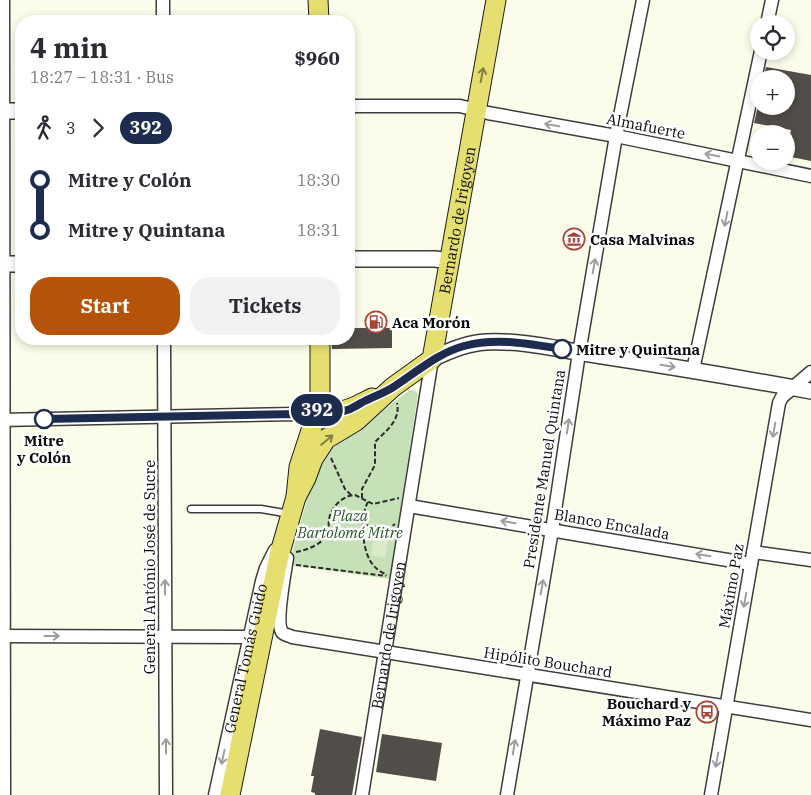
<!DOCTYPE html>
<meta charset="utf-8">
<style>
:root{--surface:#fff;--page:#f2f2f3;--text:#2b2b33;--muted:#7c7c81;--accent:#b45309}
body{margin:0;font-family:"IBM Plex Serif",serif;background:var(--page);color:var(--text);height:100vh;display:flex;flex-direction:column;font-size:19px;white-space:nowrap}
*{box-sizing:border-box;margin:0}
p{font-size:16px;color:var(--muted)}
.icon{flex:none;width:28px;height:28px;fill:none;stroke:currentColor;stroke-width:2;stroke-linecap:round;stroke-linejoin:round}
.map{position:relative;flex:1;overflow:hidden}
.panel{position:absolute;left:15px;top:15px;width:340px;height:330px;display:flex;flex-direction:column;background:var(--surface);border-radius:20px;box-shadow:0 2px 8px #0003}
.panel>*{flex:none}
.badge{padding:0 10px;border-radius:16px;font-size:18px;line-height:32px}
.fabs{position:absolute;left:750px;top:15px;display:grid;gap:10px}
.fabs a{display:grid;place-items:center;width:45px;height:45px;border-radius:50%;background:var(--surface);box-shadow:0 2px 8px #0003;font-size:25px}
.map>.badge{position:absolute;translate:-50% -50%;box-shadow:0 0 0 2px #fff}
.legs{display:flex;align-items:center;gap:8px;height:55px;padding:0 15px;font-size:16px}
.legs p{margin-inline-start:auto}
.summary{display:flex;align-items:center;justify-content:space-between;height:85px;padding:0 15px}
h1{font-size:28px;font-weight:700;line-height:38px}
.action{display:flex;gap:10px;margin-top:auto;padding:10px 15px}
.action a{flex:1;height:58px;border-radius:20px;background:var(--accent);color:#fff;font-size:20px;font-weight:700;line-height:58px;text-align:center}
.action a+a{background:var(--page);color:var(--text)}
ul{padding:0 15px;list-style:none}
li{display:flex;align-items:center;gap:18px;height:50px;font-size:19px}
li i{display:grid;place-items:center;width:8px;height:100%;margin:0 6px;background:currentColor}
li i::after{content:'';width:12px;height:12px;margin:-6px;border:4px solid;border-radius:50%;background:var(--surface)}
li p{margin-inline-start:auto}
li:first-child i{background:linear-gradient(#0000 50%,currentColor 0)}
li:last-child i{background:linear-gradient(currentColor 50%,#0000 0)}
.map>svg:first-child{display:block}
</style>
<div class="map">
<svg width="811" height="795" viewBox="0 0 811 795">
<rect width="100%" height="100%" fill="#fcfcea"/>
<polygon fill="#c6e1b8" points="410,390 416,391 418,394 390,579 289,565 314,473 322,456"/>
<polygon fill="#d8eac9" points="375,529 390,531 385,558 371,555"/>
<g fill="#514d48">
<polygon points="766,67 811,75 811,161 786,156 791,130 754,123 758,106 786,106 786,79 763,79"/>
<polygon points="349,328 392,328 392,348 332,349 331,339 349,339"/>
<polygon points="320,729 362,737 352,795 315,795 315,793 311,792 314,776 311,776"/>
<polygon points="382,734 442,743 436,781 376,772"/>
</g>
<g fill="none" stroke-linecap="round" stroke-linejoin="round">
<g stroke="#3d3d3d" stroke-width="9">
<polyline id="service" points="191,509 261,509 290,514"/>
</g>
<g stroke="#3d3d3d" stroke-width="15">
<g id="minor">
<polyline points="3,0 4,795"/>
<polyline points="163,0 163,21"/>
<polyline points="767,24 772,0"/>
<polyline points="349,106 460,106 488,113 616,136 811,176"/>
<polyline points="164,339 166,795"/>
<polyline points="693,370 761,51"/>
<polyline points="0,420 297,414 314,419"/>
<polyline points="409,506 751,564"/>
<polyline points="753,552 811,560"/>
<path d="M287,558C285,572 275,622 282,632C284,635 289,635 292,637L811,720"/>
<polyline points="0,636 249,637"/>
<path id="s1" d="M215,795L262,581L266,568L275,550"/>
<path id="s2" d="M362,795L432,359"/>
<polyline points="507,795 552,530 579,353 616,136 643,0"/>
<polyline points="711,795 779,403 782,397 811,372"/>
</g>
</g>
<g stroke="#3d3d3d" stroke-width="18">
<g id="tertiary">
<polyline points="0,111 21,111"/>
<polyline points="349,259 435,259 451,261"/>
<polyline points="0,264 21,264"/>
<path d="M432,359C450,350 467,343 486,342C523,340 560,350 596,355C668,366 740,378 811,391"/>
</g>
</g>
<g stroke="#1b1b1b" stroke-width="21">
<g id="primary">
<polyline points="318,0 319,21"/>
<path d="M320,397C334,422 353,407 372,398"/>
<path id="s3" d="M296,497L306,478L313,459L326,439L356,421L393,387L432,359L496,0"/>
<polyline points="230,795 279,556 296,497 299,467 318,409 320,397 320,339"/>
</g>
</g>
<g stroke="#2c2c2c" stroke-width="2" stroke-dasharray="5 2.5" stroke-linecap="butt">
<polyline points="331,458 345,489 351,495"/>
<path d="M362,498V489L375,465V442C386,431 401,420 397,403"/>
<path d="M368,502C359,517 362,554 374,566C377,570 383,573 387,575"/>
<polyline points="364,525 388,529 395,524"/>
<path d="M296,552C307,550 320,545 326,536C330,530 328,526 329,520C330,508 343,495 355,495L373,504L399,498"/>
<polyline points="296,565 386,576"/>
</g>
<use href="#service" stroke="#fff" stroke-width="6"/>
<use href="#minor" stroke="#fff" stroke-width="12"/>
<use href="#tertiary" stroke="#fff" stroke-width="15"/>
<use href="#primary" stroke="#e5df70" stroke-width="19"/>
</g>
<defs><path id="oneway-shaft" d="M-6 0H5M1.5-3L5.5 0L1.5 3" fill="none" stroke-width="1.6" stroke-linecap="round" stroke-linejoin="round" transform="scale(1.25)"/></defs>
<g stroke="#827f42">
<use href="#oneway-shaft" transform="translate(482 75) rotate(-79)"/>
<use href="#oneway-shaft" transform="translate(327 440) rotate(-40)"/>
</g>
<g stroke="#9d9d9d">
<use href="#oneway-shaft" transform="translate(552 125) rotate(-170)"/>
<use href="#oneway-shaft" transform="translate(712 155) rotate(-169)"/>
<use href="#oneway-shaft" transform="translate(726 219) rotate(102)"/>
<use href="#oneway-shaft" transform="translate(594 266) rotate(-80)"/>
<use href="#oneway-shaft" transform="translate(668 366) rotate(9)"/>
<use href="#oneway-shaft" transform="translate(568 426) rotate(-81)"/>
<use href="#oneway-shaft" transform="translate(774 430) rotate(100)"/>
<use href="#oneway-shaft" transform="translate(508 522) rotate(-171)"/>
<use href="#oneway-shaft" transform="translate(703 555) rotate(-170)"/>
<use href="#oneway-shaft" transform="translate(165 587) rotate(-90)"/>
<use href="#oneway-shaft" transform="translate(542 587) rotate(-80)"/>
<use href="#oneway-shaft" transform="translate(745 600) rotate(100)"/>
<use href="#oneway-shaft" transform="translate(52 636)"/>
<use href="#oneway-shaft" transform="translate(166 746) rotate(-90)"/>
<use href="#oneway-shaft" transform="translate(514 747) rotate(-81)"/>
<use href="#oneway-shaft" transform="translate(223 757) rotate(102)"/>
<use href="#oneway-shaft" transform="translate(717 760) rotate(100)"/>
</g>
<g fill="none" stroke-linecap="round" stroke-linejoin="round">
<g stroke="#fff" stroke-width="11">
<path id="line-1" d="M44,419L297,414L314,418L320,397C323,404 328,410 336,411C345,413 354,407 361,403C372,397 385,393 395,386C418,371 438,353 464,346C497,337 530,344 562,349"/>
</g>
<use href="#line-1" stroke="#1d2b4f" stroke-width="8"/>
</g>
<defs>
<g id="museum-ring" transform="scale(1.125)"><circle r="9.5" fill="#fff" stroke="#a64536" stroke-width="1.5"/><path d="M0-6L6-3V-2H-6V-3ZM-5-1h2V3h-2ZM-1-1h2V3h-2ZM3-1h2V3H3ZM-6 4H6V6H-6Z" fill="#a64536"/></g>
<g id="fuel-ring" transform="scale(1.125)"><circle r="9.5" fill="#fff" stroke="#a64536" stroke-width="1.5"/><path d="M-5.5-6h7V0h2V4h1.3V-2.5L3-4.5l.8-.8L6-3V5H2.5V1h-1V6h-7ZM-4.2-4.7v3.2H.2V-4.7Z" fill="#a64536"/></g>
<g id="bus-ring" transform="scale(1.125)"><circle r="9.5" fill="#fff" stroke="#a64536" stroke-width="1.5"/><path d="M-5-6H5V4H4V6H2V4H-2V6H-4V4H-5ZM-3.5-4V0h7V-4ZM-3.5 1.2v1.5H-2V1.2ZM2 1.2v1.5H3.5V1.2Z" fill="#a64536"/></g>
</defs>
<g fill-rule="evenodd">
<use href="#museum-ring" x="574" y="239"/>
<use href="#fuel-ring" x="376" y="322"/>
<use href="#bus-ring" x="707" y="712"/>
</g>
<g fill="#fff" stroke="#1d2b4f" stroke-width="2.5">
<circle cx="562" cy="349" r="9"/>
<circle cx="44" cy="419" r="9"/>
</g>
<g text-anchor="middle" dominant-baseline="central" stroke-width="5" stroke-linejoin="round" paint-order="stroke">
<g font-size="15" fill="#0a0a0a" stroke="#fff">
<text transform="translate(646 126) rotate(11)">Almafuerte</text>
<text stroke="none"><textPath href="#s3" startOffset="340">Bernardo de Irigoyen</textPath></text>
<text transform="translate(544 469) rotate(-81)">Presidente Manuel Quintana</text>
<text transform="translate(612 524) rotate(10)">Blanco Encalada</text>
<text transform="translate(149 567) rotate(-90)">General António José de Sucre</text>
<text transform="translate(731 586) rotate(-80)">Máximo Paz</text>
<text stroke="none"><textPath href="#s2" startOffset="162">Bernardo de Irigoyen</textPath></text>
<text stroke="none"><textPath href="#s1" startOffset="140">General Tomás Guido</textPath></text>
<text transform="translate(548 662) rotate(9)">Hipólito Bouchard</text>
</g>
<g font-size="15" font-weight="bold" fill="#0a0a0a" stroke="#fff" text-anchor="start">
<text x="590" y="239">Casa Malvinas</text>
<text x="392" y="322">Aca Morón</text>
<text x="691" y="703" text-anchor="end">Bouchard y<tspan x="691" dy="17">Máximo Paz</tspan></text>
</g>
<g font-size="15" font-weight="bold" fill="#0a0a0a" stroke="#fff" text-anchor="start">
<text x="576" y="349">Mitre y Quintana</text>
<text x="44" y="440" text-anchor="middle">Mitre<tspan x="44" dy="17">y Colón</tspan></text>
</g>
<g font-size="15" font-style="italic" fill="#255724" stroke="#fff">
<text x="350" y="515">Plaza<tspan x="350" dy="17">Bartolomé Mitre</tspan></text>
</g>
</g>
</svg>
<div class="fabs">
<a><svg class="icon" aria-label="locate" viewBox="0 0 24 24"><circle cx="12" cy="12" r="6"/><path d="M12 2v4M12 18v4M2 12h4M18 12h4"/></svg></a>
<a>+</a>
<a>−</a>
</div>
<b class="badge" style="left:317px;top:410px;background:#1d2b4f;color:#fff">392</b>
<section class="panel">
<div class="summary"><div><h1>4 min</h1><p>18:27 – 18:31 · Bus</p></div><b>$960</b></div>
<div class="legs"><svg class="icon" aria-label="walk" viewBox="0 0 24 24"><circle cx="13" cy="4" r="2"/><path d="M13 8l-2 6 4 7M11 14l-3 7M7 12l3-4h3l4 4"/></svg>3<svg class="icon" aria-label="forward" viewBox="0 0 24 24"><path d="M9 5l7 7-7 7"/></svg><b class="badge" style="background:#1d2b4f;color:#fff">392</b></div>
<ul>
<li><i style="color:#1d2b4f"></i><b>Mitre y Colón</b><p>18:30</p></li>
<li><i style="color:#1d2b4f"></i><b>Mitre y Quintana</b><p>18:31</p></li>
</ul>
<div class="action"><a>Start</a><a>Tickets</a></div>
</section>
</div>
